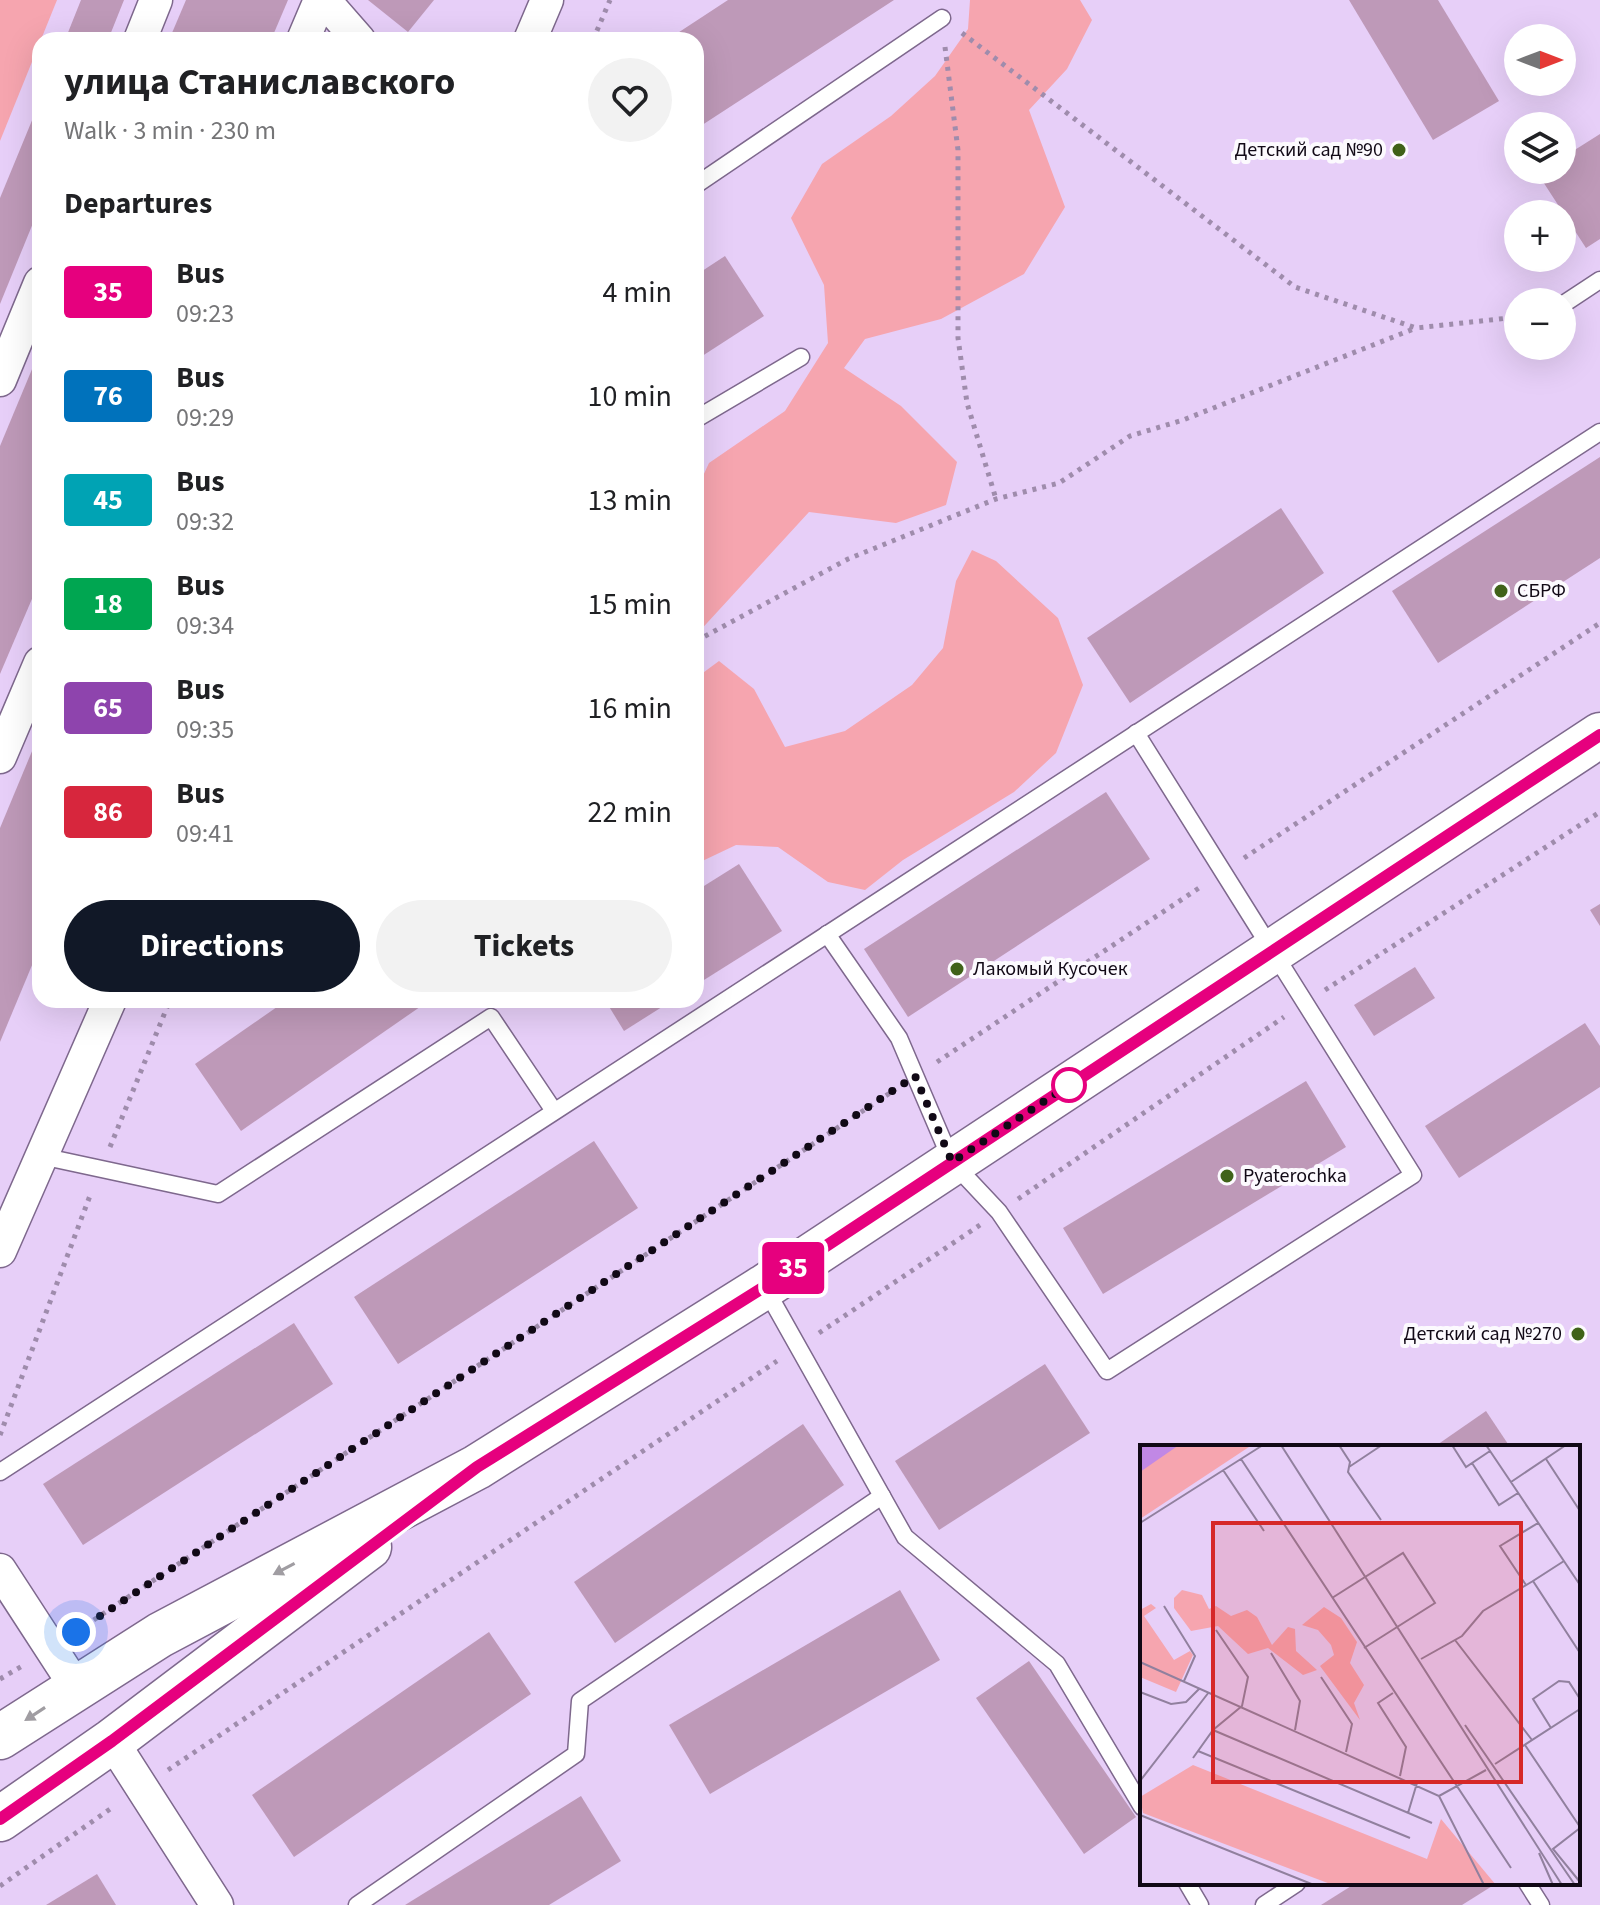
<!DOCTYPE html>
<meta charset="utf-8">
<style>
:root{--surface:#fff;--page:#f2f2f2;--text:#202124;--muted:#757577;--accent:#111827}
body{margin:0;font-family:"Source Sans 3",sans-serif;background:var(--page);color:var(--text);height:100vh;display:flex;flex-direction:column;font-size:30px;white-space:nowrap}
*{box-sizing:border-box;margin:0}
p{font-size:26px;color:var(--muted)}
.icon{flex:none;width:44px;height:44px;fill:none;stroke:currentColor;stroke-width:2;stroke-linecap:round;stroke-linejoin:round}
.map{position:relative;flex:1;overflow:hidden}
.side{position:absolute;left:32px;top:32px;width:672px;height:976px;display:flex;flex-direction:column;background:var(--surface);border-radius:24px;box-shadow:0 8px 32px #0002}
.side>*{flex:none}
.badge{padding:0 16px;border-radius:6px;font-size:28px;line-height:52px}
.needle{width:52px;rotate:90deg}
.controls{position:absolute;left:1504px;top:24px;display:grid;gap:16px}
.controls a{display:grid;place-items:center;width:72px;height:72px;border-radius:50%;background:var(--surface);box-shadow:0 8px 32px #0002;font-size:40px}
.you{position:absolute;width:40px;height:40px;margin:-20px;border:6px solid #fff;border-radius:50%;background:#1a73e8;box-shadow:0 0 0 12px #1a73e833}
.map>.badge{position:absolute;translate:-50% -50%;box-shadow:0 0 0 4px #fff}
h2{padding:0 32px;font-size:30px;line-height:72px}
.round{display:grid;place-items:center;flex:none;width:84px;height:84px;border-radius:42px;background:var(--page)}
.overview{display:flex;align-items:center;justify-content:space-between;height:136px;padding:0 32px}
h1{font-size:38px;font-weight:700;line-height:60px}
.cta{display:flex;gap:16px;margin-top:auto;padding:16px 32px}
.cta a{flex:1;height:92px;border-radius:48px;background:var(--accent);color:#fff;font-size:32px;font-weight:700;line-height:92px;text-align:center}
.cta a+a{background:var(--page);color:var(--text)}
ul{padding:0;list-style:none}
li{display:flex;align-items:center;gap:24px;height:104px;padding:0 32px}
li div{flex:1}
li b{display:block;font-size:30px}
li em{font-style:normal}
li .badge{min-width:88px;font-weight:700;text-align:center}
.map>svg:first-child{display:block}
</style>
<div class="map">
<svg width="1600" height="1905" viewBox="0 0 1600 1905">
<rect width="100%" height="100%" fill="#e7cff8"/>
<g fill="#f6a5af">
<polygon points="0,0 57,0 0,141"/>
<polygon points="970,0 1080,0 1092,20 1067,69 1029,110 1065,207 1024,274 941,319 865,339 844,368 901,406 957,462 946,505 896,523 809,512 696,635 696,491 709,463 785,411 828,343 824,285 791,218 822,164 891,116 935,76 968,29"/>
<polygon points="972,550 996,561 1058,618 1083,685 1056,753 1014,792 903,860 865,890 828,882 778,847 736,845 696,864 696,678 719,661 754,689 785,747 845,731 912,685 943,648 956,581"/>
</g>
<g fill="#be99b8">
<polygon points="81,0 124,0 108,40 65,40"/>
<polygon points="186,0 288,0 271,40 169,40"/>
<polygon points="368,0 434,0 408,32"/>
<polygon points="728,0 894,0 696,129 696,40 667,40"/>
<polygon points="1349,0 1438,0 1499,101 1433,140"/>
<polygon points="40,101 40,206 0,304 0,198"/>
<polygon points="1600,134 1600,239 1586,248 1538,174 1544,170 1562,170 1562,158"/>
<polygon points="725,256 764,316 696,360 696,275"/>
<polygon points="40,350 40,580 0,674 0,446"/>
<polygon points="1600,457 1600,558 1438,663 1392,591"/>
<polygon points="1281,508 1324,573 1130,703 1087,638"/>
<polygon points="40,732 40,946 0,1042 0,828"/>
<polygon points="1106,792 1150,859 908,1017 864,949"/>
<polygon points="739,864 782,931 696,985 696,891"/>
<polygon points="1600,904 1600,926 1590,910"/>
<polygon points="1415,967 1435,998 1374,1036 1354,1005"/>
<polygon points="287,1000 430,1000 241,1131 195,1064"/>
<polygon points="605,1000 673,1000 624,1031"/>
<polygon points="1585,1023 1600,1046 1600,1087 1459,1178 1425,1126"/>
<polygon points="1306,1081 1346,1147 1103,1294 1063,1228"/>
<polygon points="594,1141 638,1208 398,1364 354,1297"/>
<polygon points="294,1323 333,1384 83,1545 43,1484"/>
<polygon points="1045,1364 1090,1433 939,1530 895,1461"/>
<polygon points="1486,1411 1510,1447 1434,1447"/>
<polygon points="803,1424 844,1485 615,1643 574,1582"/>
<polygon points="900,1590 940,1660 710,1794 669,1725"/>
<polygon points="489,1632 531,1694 294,1857 252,1795"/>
<polygon points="1029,1661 1136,1817 1084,1854 976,1698"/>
<polygon points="581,1796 621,1861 549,1905 405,1905"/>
<polygon points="97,1874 116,1905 46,1905"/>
<polygon points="1356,1883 1497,1883 1462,1905 1321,1905"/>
</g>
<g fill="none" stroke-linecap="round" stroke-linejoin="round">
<g stroke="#7e688d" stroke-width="19">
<g id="service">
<polyline points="696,185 942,18"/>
<polyline points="1562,305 1600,280"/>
<polyline points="696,419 801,357"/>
<polyline points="827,934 899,1038 952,1162 999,1212 1107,1371 1413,1175 1136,733"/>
<polyline points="41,1156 218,1194 491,1017 554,1111"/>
<polyline points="765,1288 905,1537 1057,1664 1142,1807"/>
<polyline points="0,1472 1600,432"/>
<polyline points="1187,1883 1200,1905"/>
<polyline points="1527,1883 1541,1905"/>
<polyline points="357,1905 576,1754 580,1701 882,1496"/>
<polyline points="1264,1905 1297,1883"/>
</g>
</g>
<g stroke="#7e688d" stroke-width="35">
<g id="minor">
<polyline points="324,0 359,40"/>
<polyline points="140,40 156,0"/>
<polyline points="303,40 320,0"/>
<polyline points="530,40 547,0"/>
<polyline points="0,380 40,283"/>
<polyline points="0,757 40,663"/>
<polyline points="0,1251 110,1000"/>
<polyline points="0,1570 76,1687"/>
<polyline points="112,1741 217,1905"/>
</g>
</g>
<g stroke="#7e688d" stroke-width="47">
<g id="secondary">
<polyline points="0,1737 160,1635 477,1467 764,1287 1600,735"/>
<polyline points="0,1819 112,1741 369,1547"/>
</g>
</g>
<g stroke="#9f8cac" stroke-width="5" stroke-dasharray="4 6" stroke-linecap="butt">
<polyline points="962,33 1295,287 1416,328 1518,317"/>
<polyline points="593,40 610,0"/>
<polyline points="945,47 958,150 958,338 967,403 996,499"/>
<polyline points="696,641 848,559 996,499 1059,483 1130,436 1183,420 1416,328"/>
<polyline points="1244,858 1600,623"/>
<polyline points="1325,990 1600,812"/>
<polyline points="937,1062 1202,886"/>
<polyline points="110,1147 170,1000"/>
<polyline points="1018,1199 1284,1017"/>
<polyline points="819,1333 980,1225"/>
<polyline points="0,1435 91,1193"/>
<polyline points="77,1631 896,1089"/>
<polyline points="0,1679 24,1665"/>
<polyline points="168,1770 777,1361"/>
<polyline points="0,1886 113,1807"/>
</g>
<use href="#service" stroke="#fff" stroke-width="16"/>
<use href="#minor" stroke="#fff" stroke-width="32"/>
<use href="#secondary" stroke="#fff" stroke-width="44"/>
</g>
<defs><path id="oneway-solid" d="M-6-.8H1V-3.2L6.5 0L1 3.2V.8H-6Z" transform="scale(2)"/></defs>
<g fill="#a09da2">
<use href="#oneway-solid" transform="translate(284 1569) rotate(152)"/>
<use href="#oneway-solid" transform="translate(35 1714) rotate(147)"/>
</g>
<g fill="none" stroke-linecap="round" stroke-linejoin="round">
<g stroke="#fff" stroke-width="18">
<polyline id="line" points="0,1819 112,1741 477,1467 764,1287 1600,735"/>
</g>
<use href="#line" stroke="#e6007e" stroke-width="12"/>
<polyline stroke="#110916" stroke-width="8" stroke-dasharray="0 14.4" points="76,1632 915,1076 952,1162 1069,1085"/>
</g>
<g fill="#406219" stroke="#fcfafe" stroke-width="3">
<circle cx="1399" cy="150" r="8"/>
<circle cx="1501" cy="591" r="8"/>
<circle cx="957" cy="969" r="8"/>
<circle cx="1227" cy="1176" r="8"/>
<circle cx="1578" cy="1334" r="8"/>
</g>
<circle fill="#fff" stroke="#e6007e" stroke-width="4" cx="1069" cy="1085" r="16"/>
<g text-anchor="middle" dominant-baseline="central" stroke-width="8" stroke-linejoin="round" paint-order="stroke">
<g font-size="20" fill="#110916" stroke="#fcfafe" text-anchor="start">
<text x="1383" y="150" text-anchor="end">Детский сад №90</text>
<text x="1517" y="591">СБРФ</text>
<text x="973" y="969">Лакомый Кусочек</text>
<text x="1243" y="1176">Pyaterochka</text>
<text x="1562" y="1334" text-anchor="end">Детский сад №270</text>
</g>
</g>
<g transform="translate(1140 1445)">
<rect width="440" height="440" fill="#e7cff8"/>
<path d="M0,0H112L0,74ZM42,145L62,150L69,164L76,161L91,171L107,165L117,172L132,200L148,182L155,184L156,206L177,225L163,230L128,203L108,209L78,181L51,186L34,163V153ZM11,159L16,163L4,171L34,215L50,206L53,210L36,247L0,232V165ZM184,162L201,173L217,197L210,218L224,240L214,258L220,275L180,221L194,210L191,200L178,185L162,180ZM53,320L287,414L301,374L356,440H193L3,368L0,352Z" fill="#f6a5af"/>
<path d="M0,0H39L0,27Z" fill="#c188e5"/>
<path fill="none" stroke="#91809e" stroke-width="2" d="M141,0L422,440M199,0L210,17L208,27L241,75M312,0L326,22L350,6M346,0L440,140M101,14L371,423M406,14L440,66M332,18L359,60L378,48M209,22L242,0M83,25L124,86M371,37L426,0M0,78L123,0M424,116L393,136L440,208M386,140L360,101L398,78M192,153L263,108L295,158L224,203M24,161L55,211L44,236M315,195L392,295M131,208L160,256L155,285M281,214L322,191L343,166L393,136M0,217L299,351L344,440M181,232L212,279L206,307M0,247L31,259L46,257L60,243M253,248L238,258L266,302L260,331M325,280L435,440M411,283L393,254L419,236L429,237L440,254M73,285L292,378M385,300L440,382M58,306L270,393M53,313L73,285L102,261L108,232L76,185M355,319L440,264M0,336L69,247M299,351L346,325M268,368L277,338M0,370L174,440M440,383L413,404L440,437M399,408L413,440"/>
<path fill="#d62828" fill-opacity="0.15" stroke="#d62828" stroke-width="4" d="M73,78H381V337H73Z"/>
<rect width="440" height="440" fill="none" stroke="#110916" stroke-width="4"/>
</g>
</svg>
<div class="controls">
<a><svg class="needle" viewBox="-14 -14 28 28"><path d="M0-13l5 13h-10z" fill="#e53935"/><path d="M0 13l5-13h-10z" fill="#757577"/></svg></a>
<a><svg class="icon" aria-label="layers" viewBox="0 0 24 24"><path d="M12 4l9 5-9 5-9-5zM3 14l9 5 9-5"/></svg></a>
<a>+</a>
<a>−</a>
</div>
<div class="you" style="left:76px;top:1632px"></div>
<b class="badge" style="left:793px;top:1268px;background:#e6007e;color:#fff">35</b>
<section class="side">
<div class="overview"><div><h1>улица Станиславского</h1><p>Walk · 3 min · 230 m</p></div><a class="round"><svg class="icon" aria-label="heart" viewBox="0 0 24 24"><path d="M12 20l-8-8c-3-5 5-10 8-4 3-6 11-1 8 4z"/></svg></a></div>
<h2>Departures</h2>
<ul>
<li><span class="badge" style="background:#e6007e;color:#fff">35</span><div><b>Bus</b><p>09:23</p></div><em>4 min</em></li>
<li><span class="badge" style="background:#0072bc;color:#fff">76</span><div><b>Bus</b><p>09:29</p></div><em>10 min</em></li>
<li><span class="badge" style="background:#00a3b4;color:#fff">45</span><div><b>Bus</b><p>09:32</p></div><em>13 min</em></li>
<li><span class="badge" style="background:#00a651;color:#fff">18</span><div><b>Bus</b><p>09:34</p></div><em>15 min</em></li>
<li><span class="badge" style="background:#8e44ad;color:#fff">65</span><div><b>Bus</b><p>09:35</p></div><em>16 min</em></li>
<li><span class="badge" style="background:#d7263d;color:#fff">86</span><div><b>Bus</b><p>09:41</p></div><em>22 min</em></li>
</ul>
<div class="cta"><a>Directions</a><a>Tickets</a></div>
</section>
</div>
